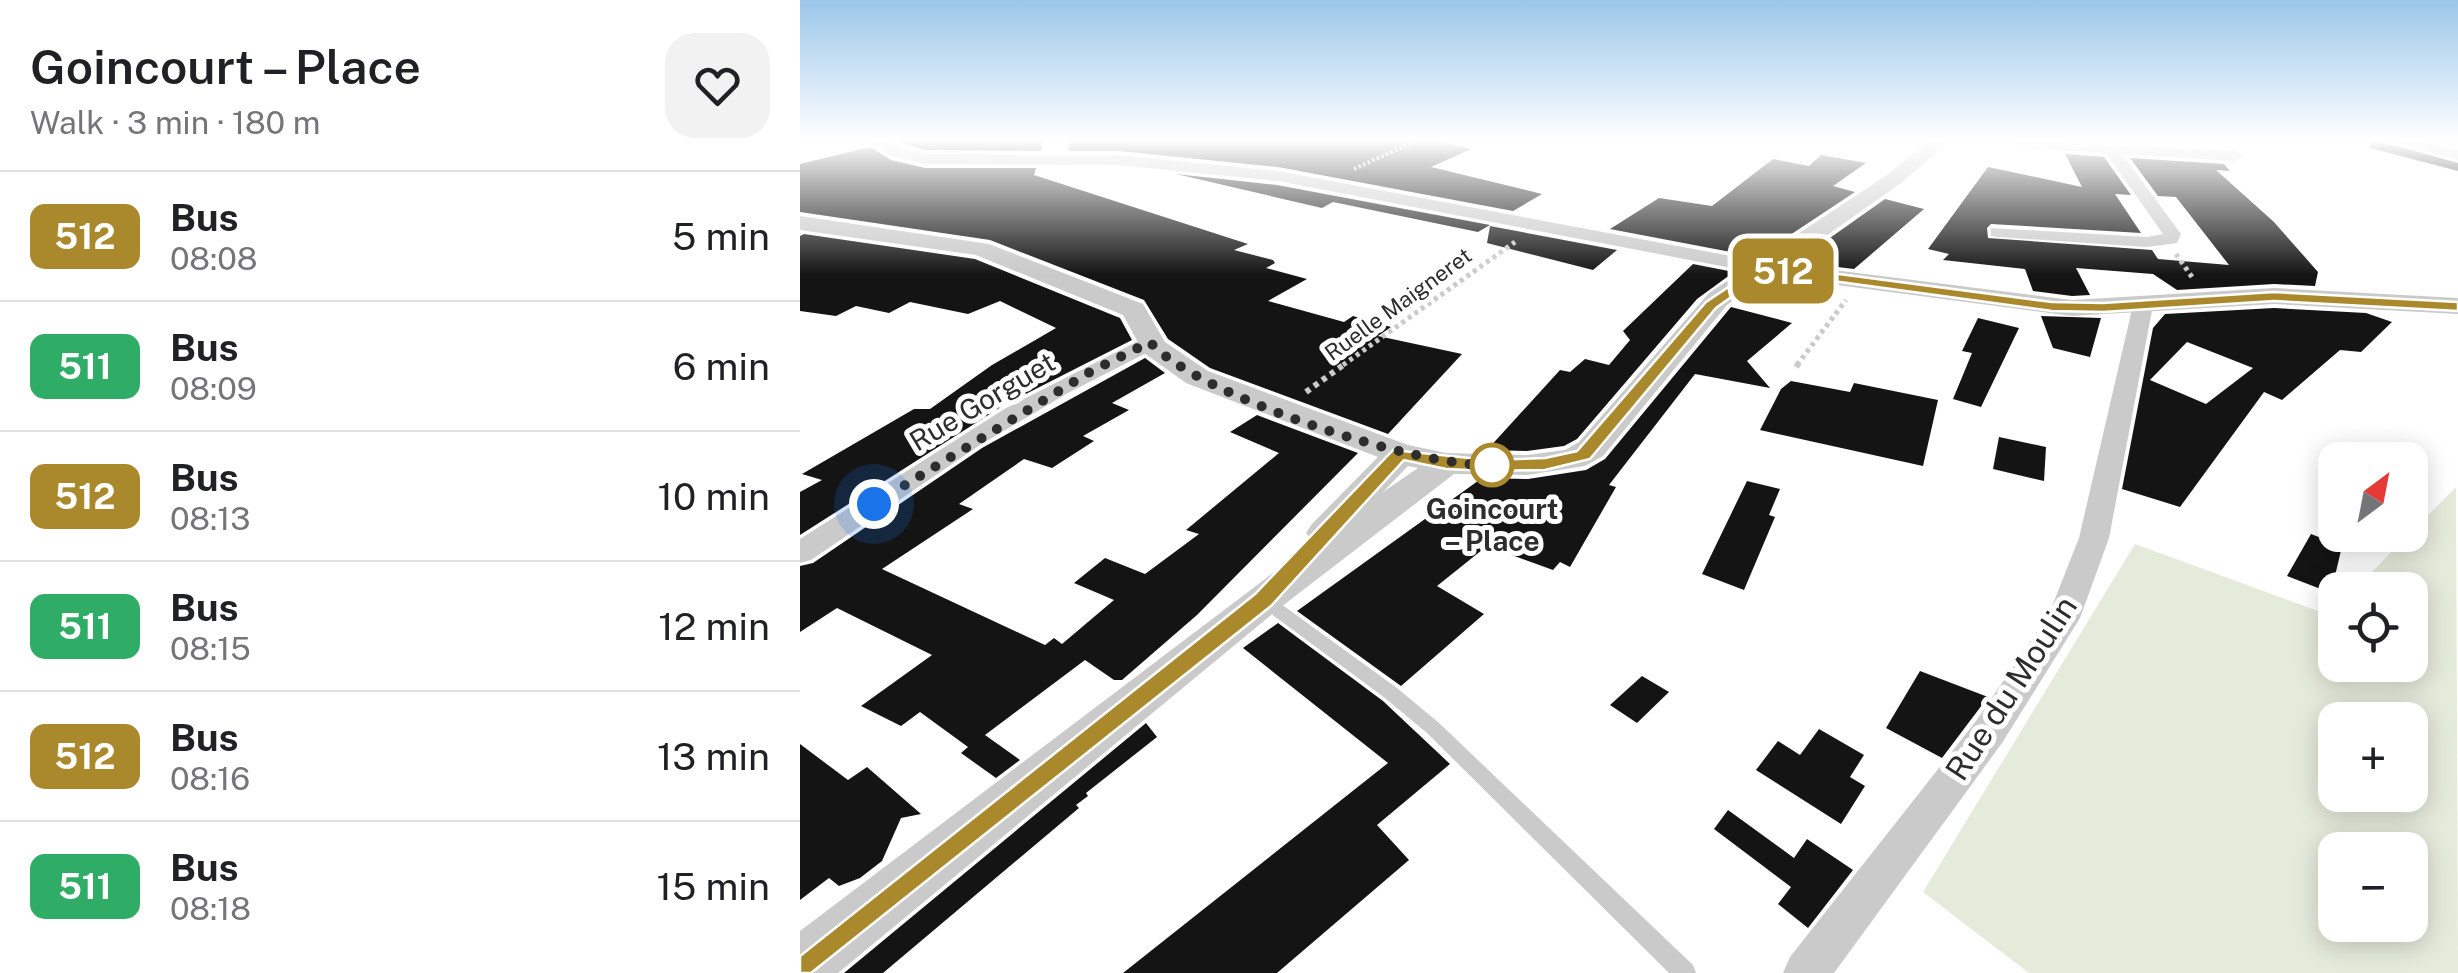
<!DOCTYPE html>
<meta charset="utf-8">
<style>
:root{--surface:#fff;--page:#f2f2f2;--text:#202124;--muted:#757577;--line:#e0e0e0}
body{margin:0;font-family:"Public Sans",sans-serif;background:var(--page);color:var(--text);height:100vh;display:flex;flex-direction:column;font-size:38px;white-space:nowrap}
*{box-sizing:border-box;margin:0}
p{font-size:32px;color:var(--muted)}
.icon{flex:none;width:55px;height:55px;fill:none;stroke:currentColor;stroke-width:2;stroke-linecap:round;stroke-linejoin:round}
.map{position:relative;flex:1;overflow:hidden}
.drawer{display:flex;flex-direction:column;background:var(--surface);width:800px}
.drawer>*{flex:none}
.badge{padding:0 20px;border-radius:15px;font-size:35px;line-height:65px}
.needle{width:65px;rotate:32deg}
.fabs{position:absolute;left:1518px;top:442px;display:grid;gap:20px}
.fabs a{display:grid;place-items:center;width:110px;height:110px;border-radius:20px;background:var(--surface);box-shadow:0 5px 25px #0003;font-size:50px}
.you{position:absolute;width:50px;height:50px;margin:-25px;border:8px solid #fff;border-radius:50%;background:#1a73e8;box-shadow:0 0 0 15px #1a73e833}
.map>.badge{position:absolute;translate:-50% -50%;box-shadow:0 0 0 5px #fff}
.round{display:grid;place-items:center;flex:none;width:105px;height:105px;border-radius:30px;background:var(--page)}
.headline{display:flex;align-items:center;justify-content:space-between;height:170px;padding:0 30px}
h1{font-size:48px;font-weight:600;line-height:75px}
ul{padding:0;list-style:none}
li{display:flex;align-items:center;gap:30px;height:130px;padding:0 30px;border-top:2px solid var(--line)}
li div{flex:1}
li b{display:block;font-size:38px}
li em{font-style:normal}
li .badge{min-width:110px;font-weight:700;text-align:center}
main{display:flex;flex:1;min-height:0}
.map>svg:first-child{display:block}
</style>
<main>
<section class="drawer">
<div class="headline"><div><h1>Goincourt – Place</h1><p>Walk · 3 min · 180 m</p></div><a class="round"><svg class="icon" aria-label="heart" viewBox="0 0 24 24"><path d="M12 20l-8-8c-3-5 5-10 8-4 3-6 11-1 8 4z"/></svg></a></div>
<ul>
<li><span class="badge" style="background:#aa892c;color:#fff">512</span><div><b>Bus</b><p>08:08</p></div><em>5 min</em></li>
<li><span class="badge" style="background:#2fac66;color:#fff">511</span><div><b>Bus</b><p>08:09</p></div><em>6 min</em></li>
<li><span class="badge" style="background:#aa892c;color:#fff">512</span><div><b>Bus</b><p>08:13</p></div><em>10 min</em></li>
<li><span class="badge" style="background:#2fac66;color:#fff">511</span><div><b>Bus</b><p>08:15</p></div><em>12 min</em></li>
<li><span class="badge" style="background:#aa892c;color:#fff">512</span><div><b>Bus</b><p>08:16</p></div><em>13 min</em></li>
<li><span class="badge" style="background:#2fac66;color:#fff">511</span><div><b>Bus</b><p>08:18</p></div><em>15 min</em></li>
</ul>
</section>
<div class="map">
<svg width="1658" height="973" viewBox="0 0 1658 973">
<rect width="100%" height="100%" fill="#fff"/>
<path fill="#e5ebdb" fill-rule="evenodd" d="M1656,487L1658,973H1229L1123,892L1335,544L1529,615L1535,609V665H1610V590H1554ZM1535,720H1610V795H1535ZM1535,850H1610V925H1535Z"/>
<g fill="#141414" fill-rule="evenodd">
<polygon points="103,139 244,139 241,151 126,150 95,141"/>
<polygon points="269,139 631,140 671,149 631,167 742,194 713,211 478,167 319,151 272,151 268,150"/>
<polygon points="1571,139 1658,163 1658,171 1570,148"/>
<polygon points="70,147 91,160 125,168 236,168 234,175 448,244 434,250 473,260 475,263 466,268 507,279 468,301 544,322 553,316 591,327 578,336 662,354 588,434 410,368 368,339 344,300 190,240 0,212 0,164"/>
<polygon points="1265,154 1304,157 1331,195 1315,194 1341,233 1191,224 1187,228 1188,238 1352,250 1358,259 1429,265 1376,197 1358,196 1330,158 1424,164 1430,171 1416,170 1474,222 1518,272 1515,286 1474,284 1377,290 1353,274 1276,268 1290,295 1272,296 1233,291 1225,269 1143,260 1149,254 1128,249 1188,167 1282,187"/>
<polygon points="1021,155 1066,163 1033,186 1055,192 957,257 810,229 859,198 912,206 973,159 1009,166"/>
<polygon points="376,174 477,185 690,225 678,232 533,202 522,208"/>
<polygon points="1085,199 1124,209 1054,269 996,262"/>
<polygon points="690,226 817,250 793,270 687,243"/>
<polygon points="4,234 175,259 320,318 332,340 204,405 0,535 0,492 22,480 2,474 114,409 130,409 192,365 256,328 200,301 168,314 110,302 89,313 56,306 36,316 0,311 0,236"/>
<polygon points="893,264 934,272 897,299 777,439 764,446 727,451 687,450 760,370 770,372 785,359 809,365 830,340 823,331"/>
<polygon points="931,307 992,323 947,361 970,388 895,374 809,485 816,487 770,567 760,562 753,570 687,546 637,586 684,614 601,686 497,611 682,478 728,479 786,470 805,459"/>
<path d="M1474,308L1566,313L1592,322L1561,352L1540,350L1482,400L1464,392L1380,507L1322,489L1353,328L1365,314ZM1387,342L1453,368L1406,404L1350,380Z"/>
<polygon points="1241,316 1301,318 1290,357 1253,348"/>
<polygon points="1178,318 1219,328 1181,407 1153,399 1172,353 1162,351"/>
<polygon points="345,358 365,373 312,403 329,410 283,436 294,441 252,468 224,459 159,504 173,509 82,569 245,645 254,638 262,644 314,600 274,583 305,558 345,574 399,534 386,530 479,453 430,432 457,415 558,453 397,615 322,680 314,680 285,660 185,735 220,760 196,778 161,753 168,747 120,712 101,726 61,706 132,655 37,608 0,632 0,566 13,563 182,448"/>
<polygon points="991,381 1050,392 1054,383 1138,400 1123,466 960,430 981,389"/>
<polygon points="1199,437 1246,447 1244,481 1193,469"/>
<polygon points="947,481 980,489 969,515 975,517 944,590 902,574"/>
<polygon points="1511,534 1542,546 1531,593 1487,576"/>
<polygon points="478,623 583,701 650,764 577,825 609,860 477,973 323,973 588,763 443,648"/>
<polygon points="1120,671 1188,697 1142,758 1086,728"/>
<polygon points="842,676 869,692 837,723 810,705"/>
<polygon points="346,723 357,737 286,793 288,796 276,805 279,808 83,973 44,973"/>
<polygon points="1019,729 1064,755 1050,777 1065,786 1041,824 956,770 978,741 1000,755"/>
<polygon points="0,744 48,780 67,767 121,814 101,818 82,861 60,878 39,886 29,878 0,900"/>
<polygon points="928,810 994,858 1007,839 1053,870 1008,928 978,904 991,887 914,829"/>
</g>
<g fill="none" stroke-linecap="round" stroke-linejoin="round">
<polyline stroke="#cacaca" stroke-width="4" stroke-dasharray="2.5 2.5" stroke-linecap="butt" points="554,169 620,139"/>
<g stroke="#cacaca" stroke-width="5" stroke-dasharray="4 4" stroke-linecap="butt">
<polyline points="1376,254 1392,277"/>
<polyline points="543,365 715,242"/>
<polyline points="997,365 1046,300"/>
</g>
<g stroke="#cacaca" stroke-width="6" stroke-dasharray="5 5" stroke-linecap="butt">
<polyline points="996,367 999,363"/>
<polyline points="506,392 546,363"/>
</g>
<polygon fill="#cacaca" fill-rule="evenodd" points="464,594 470,596 597,688 639,723 893,965 896,973 869,973 627,733 585,698 458,604 456,600 458,596"/>
<g fill="#cacaca" fill-rule="evenodd">
<path d="M64,139C86,139 104,150 126,154L319,155L478,171L963,262L973,268L963,274L478,181L319,165L126,164L92,156Z"/>
<polygon points="1198,139 1435,151 1443,156 1435,161 1322,154 1381,234 1377,243 1347,247 1197,237 1191,236 1191,228 1347,237 1363,234 1306,153 1230,148"/>
<polygon points="1583,139 1609,139 1658,150 1658,160"/>
<polygon points="1343,299 1353,305 1309,538 1280,618 1202,743 1034,973 983,973 990,957 1176,721 1249,614 1279,538 1333,305"/>
<polygon points="350,335 361,342 358,347 268,393 180,445 11,560 0,563 0,539 206,408"/>
</g>
<path fill="#cacaca" fill-rule="evenodd" d="M1131,139H1152L1101,183L986,264L1272,300L1474,288L1658,298V314L1474,304L1272,316L968,276L927,305L803,456L785,466L727,475L654,474L477,610L38,973H0V931L514,542L506,533L512,524L578,457L386,383L344,353L323,315L176,255L0,230V216L189,244L343,304L365,342L408,371L608,445L646,453L727,455L765,450L779,442L909,293L1087,175ZM608,466L618,468L583,492Z"/>
</g>
<linearGradient id="sky" x2="0" y2="1"><stop stop-color="#9ac6ea"/><stop offset="0.51" stop-color="#fff"/><stop offset="1" stop-color="#fff" stop-opacity="0"/></linearGradient>
<rect width="1658" height="275" fill="url(#sky)"/>
<polygon fill="#aa892c" stroke="#fff" stroke-width="2.5" points="963,264 1252,302 1303,303 1474,292 1658,302 1658,311 1474,301 1303,312 1252,311 966,272 916,308 790,459 745,470 689,471 646,469 604,460 471,606 11,973 0,973 0,956 455,594 593,450 689,460 745,458 777,451 906,302"/>
<g fill="none" stroke-linecap="round" stroke-linejoin="round">
<path stroke="#2d2d2d" stroke-width="10" stroke-dasharray="0 18" d="M74,504L290,372L350,342C397,396 619,468 692,465"/>
</g>
<circle fill="#fff" stroke="#aa892c" stroke-width="5" cx="692" cy="465" r="20"/>
<g text-anchor="middle" dominant-baseline="central" stroke-width="10" stroke-linejoin="round" paint-order="stroke">
<g font-size="22" fill="#2d2d2d" stroke="#fff">
<text transform="translate(598 304) rotate(-36)">Ruelle Maigneret</text>
</g>
<g font-size="28" fill="#2d2d2d" stroke="#fff">
<text transform="translate(182 401) rotate(-31)">Rue Gorguet</text>
</g>
<g font-size="28" font-weight="bold" fill="#2d2d2d" stroke="#fff">
<text x="692" y="508">Goincourt<tspan x="692" dy="32">– Place</tspan></text>
</g>
<g font-size="32" fill="#2d2d2d" stroke="#fff">
<text transform="translate(1211 688) rotate(-57)">Rue du Moulin</text>
</g>
</g>
</svg>
<div class="fabs">
<a><svg class="needle" viewBox="-14 -14 28 28"><path d="M0-13l5 13h-10z" fill="#e53935"/><path d="M0 13l5-13h-10z" fill="#757577"/></svg></a>
<a><svg class="icon" aria-label="locate" viewBox="0 0 24 24"><circle cx="12" cy="12" r="6"/><path d="M12 2v4M12 18v4M2 12h4M18 12h4"/></svg></a>
<a>+</a>
<a>−</a>
</div>
<div class="you" style="left:74px;top:504px"></div>
<b class="badge" style="left:983px;top:271px;background:#aa892c;color:#fff">512</b>
</div>
</main>
